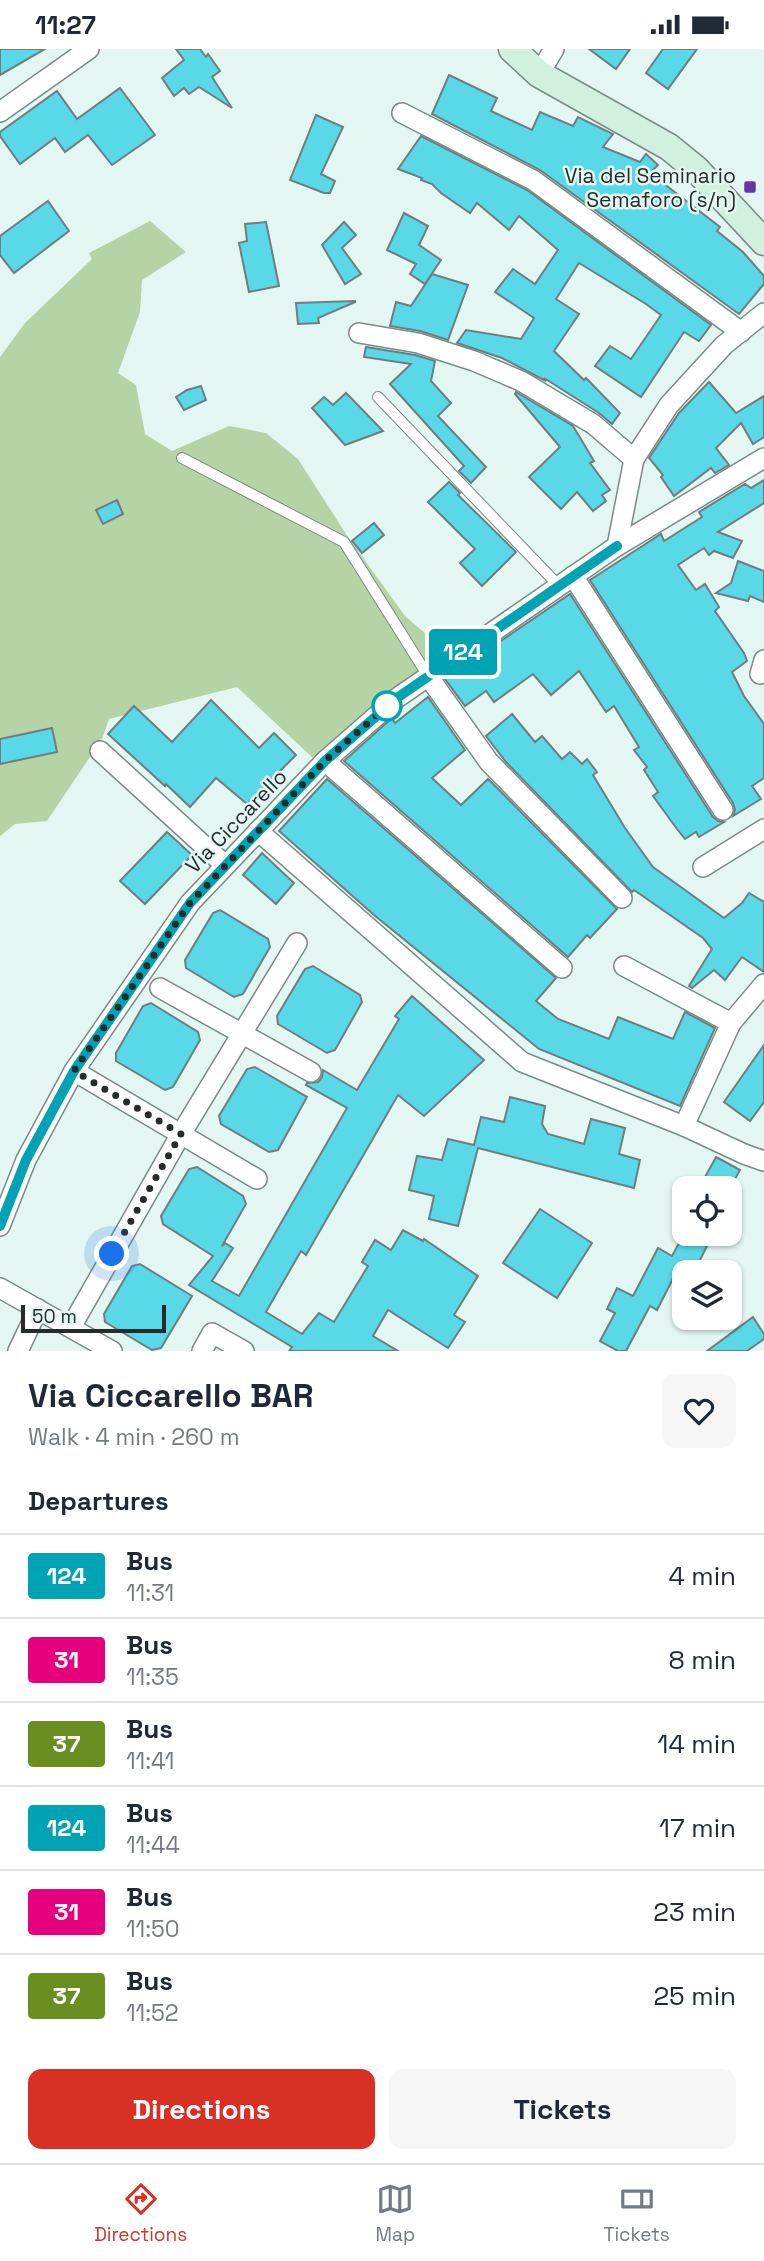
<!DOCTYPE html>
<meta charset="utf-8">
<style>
:root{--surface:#fff;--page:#f6f6f7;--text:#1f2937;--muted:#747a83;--line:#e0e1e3;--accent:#d93025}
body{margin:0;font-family:"Space Grotesk",sans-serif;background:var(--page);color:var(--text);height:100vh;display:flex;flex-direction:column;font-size:26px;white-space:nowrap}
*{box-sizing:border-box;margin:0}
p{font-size:23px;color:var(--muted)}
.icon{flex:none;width:38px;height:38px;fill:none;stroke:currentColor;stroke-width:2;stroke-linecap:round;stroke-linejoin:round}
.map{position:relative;height:1302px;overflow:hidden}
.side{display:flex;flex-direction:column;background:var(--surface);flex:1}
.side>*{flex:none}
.badge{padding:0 14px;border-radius:5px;font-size:24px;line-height:46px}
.buttons{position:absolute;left:672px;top:1127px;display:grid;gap:14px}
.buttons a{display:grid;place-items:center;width:70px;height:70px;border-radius:14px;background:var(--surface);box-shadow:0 2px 5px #0004;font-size:35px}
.scale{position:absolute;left:21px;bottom:18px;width:145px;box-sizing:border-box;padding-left:7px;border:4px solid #252c2a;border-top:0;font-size:19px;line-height:24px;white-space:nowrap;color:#252c2a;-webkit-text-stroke:5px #e4f6f2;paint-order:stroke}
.you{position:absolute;width:35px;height:35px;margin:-18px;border:5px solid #fff;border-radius:50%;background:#1a73e8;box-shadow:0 0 0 10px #1a73e833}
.map>.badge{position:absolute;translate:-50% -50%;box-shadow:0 0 0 4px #fff}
h2{padding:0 28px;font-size:26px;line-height:63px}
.round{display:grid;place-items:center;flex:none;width:74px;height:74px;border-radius:14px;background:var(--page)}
.summary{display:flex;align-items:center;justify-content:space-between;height:119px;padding:0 28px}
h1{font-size:33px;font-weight:700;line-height:52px}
.button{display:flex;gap:14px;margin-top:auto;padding:14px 28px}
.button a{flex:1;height:80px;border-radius:14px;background:var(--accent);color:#fff;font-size:28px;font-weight:700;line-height:80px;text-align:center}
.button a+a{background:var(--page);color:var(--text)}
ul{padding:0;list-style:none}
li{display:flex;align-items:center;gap:21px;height:84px;padding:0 28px;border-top:2px solid var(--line)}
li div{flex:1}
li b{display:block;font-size:26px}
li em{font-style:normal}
li .badge{min-width:77px;font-weight:700;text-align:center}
.status{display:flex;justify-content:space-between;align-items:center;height:49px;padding:0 35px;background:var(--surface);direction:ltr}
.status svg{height:19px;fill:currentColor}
.tab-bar{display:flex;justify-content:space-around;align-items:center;height:98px;border-top:2px solid var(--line);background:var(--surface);font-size:19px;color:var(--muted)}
.tab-bar a{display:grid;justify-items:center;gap:4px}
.tab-bar .on{color:var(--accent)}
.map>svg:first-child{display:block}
</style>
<div class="status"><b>11:27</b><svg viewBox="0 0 49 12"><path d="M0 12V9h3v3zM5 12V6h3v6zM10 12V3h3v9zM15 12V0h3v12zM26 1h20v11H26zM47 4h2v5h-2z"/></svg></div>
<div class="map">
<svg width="764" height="1302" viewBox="0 0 764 1302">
<rect width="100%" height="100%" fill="#e4f6f2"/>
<polygon fill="#b5d3a5" points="150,172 186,203 142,231 140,263 118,324 136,336 145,385 172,402 229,377 266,384 298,410 346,485 405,567 425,584 465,581 453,599 314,710 237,638 109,670 102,690 47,772 15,775 0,787 0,308 25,274 92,210 89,204"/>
<g fill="#59d9e7" stroke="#6d7e81" stroke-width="2">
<polygon points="0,0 45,0 0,26"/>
<polygon points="176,0 200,0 206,8 208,5 220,22 212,28 232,59 199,38 189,45 184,39 174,47 162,29 184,11"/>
<polygon points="589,0 630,0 616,20"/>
<polygon points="663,0 697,0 668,40 646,24"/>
<polygon points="449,26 497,49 491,62 532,81 540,63 573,77 578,68 613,85 603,98 640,113 646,105 658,116 650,124 720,178 717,182 743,203 764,227 764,235 739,265 540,121 432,65"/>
<polygon points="120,39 155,86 112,116 88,86 65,103 55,89 20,115 0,87 0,83 57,42 77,70"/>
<polygon points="316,66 343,78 321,125 335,132 330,144 324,144 290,131"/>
<polygon points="421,87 527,141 711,276 699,292 684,283 641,348 595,317 610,297 631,310 661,266 646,255 579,214 556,250 579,265 554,302 584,331 586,329 620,364 612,375 599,364 544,329 546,332 502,309 457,294 466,281 521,290 534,269 495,243 513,220 535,235 558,201 519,167 509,181 477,154 470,164 441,144 432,135 421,131 422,129 398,120"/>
<polygon points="48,152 69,182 14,224 0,206 0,187"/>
<polygon points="404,164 428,177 419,196 441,211 425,235 410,225 416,215 387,201"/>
<polygon points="266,173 279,237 249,243 239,194 247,192 245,175"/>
<polygon points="344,173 356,186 342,199 361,225 345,235 322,196"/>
<polygon points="432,225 468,236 448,291 420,282 390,277 396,253 411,257"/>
<polygon points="355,252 355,253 318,269 319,274 298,275 296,254"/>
<polygon points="366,298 415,306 435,312 431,332 451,354 438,367 486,418 471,434 459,422 464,417 390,335 411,315 364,308"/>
<polygon points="709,333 736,364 764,347 764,388 753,395 741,374 716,399 729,416 715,424 711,419 674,447 661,428 663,426 649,409 679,364"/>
<polygon points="201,337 206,351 184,361 176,348 187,341"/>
<polygon points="516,343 573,377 594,412 590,414 610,441 602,446 606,452 593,462 577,443 561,460 529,428 560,398 515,345"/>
<polygon points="346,344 353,351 383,382 345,396 312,359 324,348 333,356"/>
<polygon points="764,431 764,454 718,483 742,492 733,509 714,502 709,506 704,499 678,516 696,541 705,535 719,558 715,562 744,604 747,612 732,623 744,647 764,675 764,729 752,737 761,750 733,767 735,761 733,754 590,531 661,485 664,492 702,468 699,463 745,435 751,439"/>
<polygon points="449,433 460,444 458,446 516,503 482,537 460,514 475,500 428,453"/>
<polygon points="117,451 123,465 103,475 96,461"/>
<polygon points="374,474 384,486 362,504 352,492"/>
<polygon points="738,512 764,522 764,553 750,547 748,552 716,544 731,534"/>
<polygon points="570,545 713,768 718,772 724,773 699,788 696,783 685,790 677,780 653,747 658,743 644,721 647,718 634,701 639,698 614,657 606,663 579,622 551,646 533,625 494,653 486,642 465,657 445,630"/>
<polygon points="428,648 465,701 432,729 461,756 488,730 617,860 590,889 587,886 568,908 344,712 392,669 395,674"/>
<polygon points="211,651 259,699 274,684 296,706 247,755 216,729 190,758 166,735 165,737 108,685 134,657 172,693"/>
<polygon points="512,665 535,693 542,687 562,710 570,703 582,715 587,710 597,723 593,726 625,779 653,818 724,869 742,854 749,844 764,853 764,923 742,908 725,931 714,921 692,939 689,937 712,900 703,889 634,841 632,843 506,713 486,687"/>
<polygon points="52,679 57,703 0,715 0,690"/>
<polygon points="327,730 556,929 536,952 558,970 609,990 618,968 673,990 685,963 715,979 680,1057 539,1000 374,866 279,782"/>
<polygon points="167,783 192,806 145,855 120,832"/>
<polygon points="262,804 294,834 276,855 243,826"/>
<polygon points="220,861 268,890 270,898 243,945 234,948 186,919 185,911 213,864"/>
<polygon points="313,917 360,946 362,953 335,1001 327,1004 278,975 277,967 305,920"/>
<polygon points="412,947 484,1011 424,1067 398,1046 306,1206 301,1202 266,1263 302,1285 319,1264 334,1273 368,1217 362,1213 375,1191 391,1201 403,1181 423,1192 424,1190 478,1227 454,1266 465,1273 448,1299 388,1261 373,1287 398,1302 289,1302 292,1298 189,1236 213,1207 163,1175 161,1167 189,1120 197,1118 243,1147 246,1155 222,1197 225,1194 233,1199 212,1232 239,1247 347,1059 306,1036 307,1034 318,1033 322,1028 323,1021 357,1041 399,970 395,967"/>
<polygon points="151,954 198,983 200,991 173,1038 165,1041 116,1012 116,1004 143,957"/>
<polygon points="764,996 764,1053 750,1072 724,1053"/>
<polygon points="255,1018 307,1048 278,1101 269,1103 221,1075 219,1067 247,1020"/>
<polygon points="510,1048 545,1057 542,1075 548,1085 584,1095 591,1070 625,1079 619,1105 640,1111 634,1139 478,1099 458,1177 429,1170 434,1147 409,1141 417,1107 442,1111 448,1090 474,1096 481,1068 504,1073"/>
<polygon points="716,1108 740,1121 730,1139 699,1139"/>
<polygon points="540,1160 592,1194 557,1249 503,1214"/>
<polygon points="684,1185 713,1185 696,1219 682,1212 657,1261 650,1257 626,1302 618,1302 600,1292 615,1264 607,1260 617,1239 633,1247 658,1199 672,1207"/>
<polygon points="140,1215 192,1247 161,1299 152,1301 105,1273 104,1265 132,1217"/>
<polygon points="753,1268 764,1285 764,1290 747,1302 707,1302"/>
</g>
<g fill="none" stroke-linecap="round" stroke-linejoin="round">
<g stroke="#798a87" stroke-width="12">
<g id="service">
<polyline points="378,348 559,537"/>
<polyline points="182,409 344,493 428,627"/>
</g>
</g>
<g stroke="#798a87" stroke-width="22">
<g id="minor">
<polyline points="539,25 554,0"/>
<polyline points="0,63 89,0"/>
<polyline points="402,64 533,131 741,283"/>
<polyline points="359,284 418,294 474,312 521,332 593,375 634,410"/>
<polyline points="617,497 634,410 669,356 724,296 764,264"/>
<polyline points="573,527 723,761"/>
<polyline points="760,625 764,611"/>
<polyline points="428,627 489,713 622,849"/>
<polyline points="100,702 225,816"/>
<polyline points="325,712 562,919"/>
<polyline points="258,782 522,1013 684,1077 744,1105 764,1112"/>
<polyline points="703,818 764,780"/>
<polyline points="624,917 731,974 684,1077"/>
<polyline points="160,939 311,1023"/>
<polyline points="731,974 764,935"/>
<polyline points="74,1022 257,1130"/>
<polyline points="0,1177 26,1111 74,1022 190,854 325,712 397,649 617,497 764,409"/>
<polyline points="0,1239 112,1302"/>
<polyline points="71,1278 181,1085 297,894"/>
<polyline points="18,1302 38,1260"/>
<polyline points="202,1302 212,1284 244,1302"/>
</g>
</g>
<g stroke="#798a87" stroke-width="29">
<polyline id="secondary" points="512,0 539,25 669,98 696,120 764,193"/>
</g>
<use href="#service" stroke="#fff" stroke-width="10"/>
<use href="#minor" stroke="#fff" stroke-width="19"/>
<use href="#secondary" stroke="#d2f0e0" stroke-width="26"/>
</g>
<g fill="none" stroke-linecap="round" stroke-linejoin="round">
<g stroke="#fff" stroke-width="16">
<polyline id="line" points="0,1177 26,1111 74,1022 190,854 325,712 397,649 617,497"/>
</g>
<use href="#line" stroke="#00a3b4" stroke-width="10"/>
<polyline stroke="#252c2a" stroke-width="7" stroke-dasharray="0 12.6" points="112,1205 181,1085 74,1022 190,854 325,712 387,657"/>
</g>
<rect fill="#6932a9" stroke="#e4f6f2" stroke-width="2.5" x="743" y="131" width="14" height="14" rx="3.5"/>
<circle fill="#fff" stroke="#00a3b4" stroke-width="3.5" cx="387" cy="657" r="14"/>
<g text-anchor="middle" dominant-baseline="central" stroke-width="5" stroke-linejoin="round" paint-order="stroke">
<g font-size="21" fill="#252c2a" stroke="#e4f6f2" text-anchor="end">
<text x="736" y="126">Via del Seminario<tspan x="736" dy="24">Semaforo (s/n)</tspan></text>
</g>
<g font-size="21" fill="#252c2a" stroke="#e4f6f2">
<text transform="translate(236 772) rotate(-46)">Via Ciccarello</text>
</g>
</g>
</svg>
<div class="buttons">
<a><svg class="icon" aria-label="locate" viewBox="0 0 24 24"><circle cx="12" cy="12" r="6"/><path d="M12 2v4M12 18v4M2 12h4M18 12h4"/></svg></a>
<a><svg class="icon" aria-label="layers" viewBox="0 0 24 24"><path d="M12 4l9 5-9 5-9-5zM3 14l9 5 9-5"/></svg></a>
</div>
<div class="scale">50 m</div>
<div class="you" style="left:112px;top:1205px"></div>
<b class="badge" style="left:463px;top:603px;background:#00a3b4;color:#fff">124</b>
</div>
<section class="side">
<div class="summary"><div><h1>Via Ciccarello BAR</h1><p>Walk · 4 min · 260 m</p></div><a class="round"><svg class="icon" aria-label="heart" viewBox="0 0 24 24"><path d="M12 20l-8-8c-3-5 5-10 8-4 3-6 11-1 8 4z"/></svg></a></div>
<h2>Departures</h2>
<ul>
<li><span class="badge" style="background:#00a3b4;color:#fff">124</span><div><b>Bus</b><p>11:31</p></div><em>4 min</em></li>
<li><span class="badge" style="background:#e6007e;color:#fff">31</span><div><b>Bus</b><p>11:35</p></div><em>8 min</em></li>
<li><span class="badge" style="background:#6b8e23;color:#fff">37</span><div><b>Bus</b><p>11:41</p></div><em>14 min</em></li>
<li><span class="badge" style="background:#00a3b4;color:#fff">124</span><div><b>Bus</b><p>11:44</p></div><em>17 min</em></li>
<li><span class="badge" style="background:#e6007e;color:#fff">31</span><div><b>Bus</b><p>11:50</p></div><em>23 min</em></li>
<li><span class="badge" style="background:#6b8e23;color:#fff">37</span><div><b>Bus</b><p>11:52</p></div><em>25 min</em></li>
</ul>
<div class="button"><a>Directions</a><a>Tickets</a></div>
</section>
<nav class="tab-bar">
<a class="on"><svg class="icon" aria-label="directions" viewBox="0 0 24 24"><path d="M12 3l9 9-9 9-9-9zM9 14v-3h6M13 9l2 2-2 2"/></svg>Directions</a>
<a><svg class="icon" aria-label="map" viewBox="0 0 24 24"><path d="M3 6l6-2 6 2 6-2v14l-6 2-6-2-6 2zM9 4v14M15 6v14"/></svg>Map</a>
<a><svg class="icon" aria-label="tickets" viewBox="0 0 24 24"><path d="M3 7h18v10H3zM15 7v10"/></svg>Tickets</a>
</nav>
